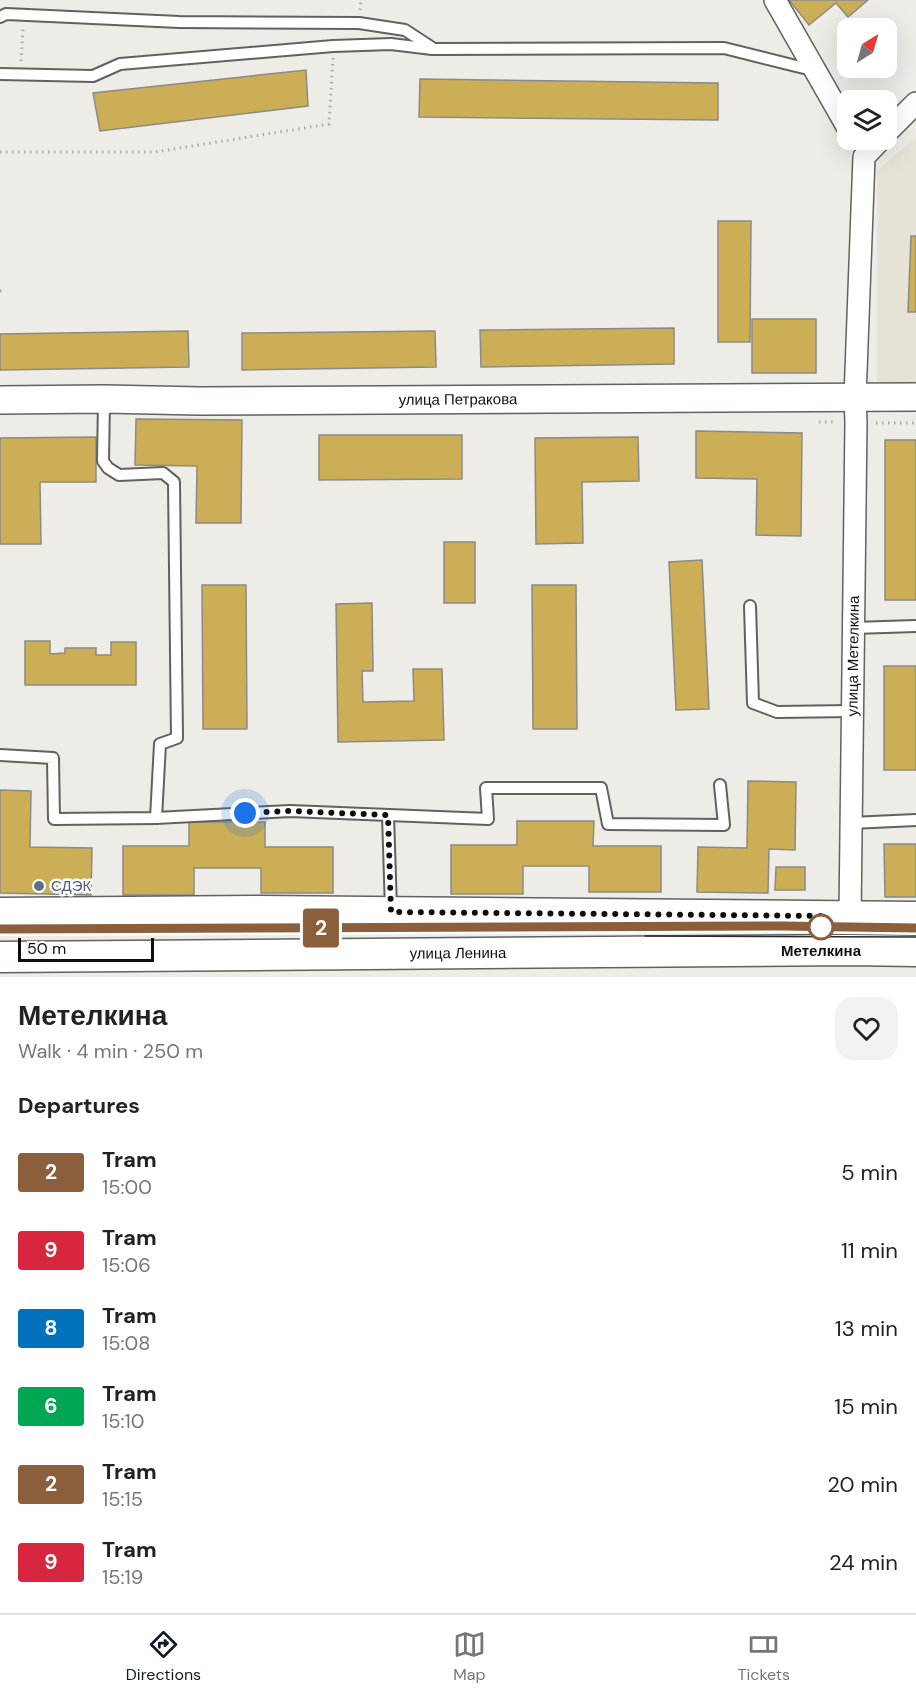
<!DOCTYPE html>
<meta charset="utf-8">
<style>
:root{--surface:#fff;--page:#f2f2f2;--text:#222;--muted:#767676;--line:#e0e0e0;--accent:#111827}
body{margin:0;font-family:"DM Sans",sans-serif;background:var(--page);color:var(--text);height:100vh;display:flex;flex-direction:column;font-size:22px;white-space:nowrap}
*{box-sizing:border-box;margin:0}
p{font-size:20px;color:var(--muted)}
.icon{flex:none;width:33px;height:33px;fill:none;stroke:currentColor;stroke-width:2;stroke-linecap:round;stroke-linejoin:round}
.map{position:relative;height:977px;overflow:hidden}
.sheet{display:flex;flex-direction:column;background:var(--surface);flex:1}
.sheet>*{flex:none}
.badge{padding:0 12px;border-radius:4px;font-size:21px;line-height:39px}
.needle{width:39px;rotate:37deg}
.buttons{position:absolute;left:837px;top:18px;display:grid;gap:12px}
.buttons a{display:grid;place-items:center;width:60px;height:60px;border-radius:12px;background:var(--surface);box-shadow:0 6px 24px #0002;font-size:30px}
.scale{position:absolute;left:18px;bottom:15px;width:136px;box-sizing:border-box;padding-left:6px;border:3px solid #0e0e0d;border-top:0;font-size:16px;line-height:21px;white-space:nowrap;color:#0e0e0d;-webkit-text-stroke:4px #fff;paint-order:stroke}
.you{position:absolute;width:30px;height:30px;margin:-15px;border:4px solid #fff;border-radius:50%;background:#1a73e8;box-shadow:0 0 0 9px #1a73e833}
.map>.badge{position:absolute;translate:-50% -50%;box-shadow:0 0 0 3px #fff}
h2{padding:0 18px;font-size:22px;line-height:54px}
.round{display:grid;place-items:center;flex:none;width:63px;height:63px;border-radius:18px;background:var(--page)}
.summary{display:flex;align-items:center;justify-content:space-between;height:102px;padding:0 18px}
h1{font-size:28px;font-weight:600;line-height:45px}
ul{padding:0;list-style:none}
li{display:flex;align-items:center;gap:18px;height:78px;padding:0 18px}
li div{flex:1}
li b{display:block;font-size:22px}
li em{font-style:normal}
li .badge{min-width:66px;font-weight:700;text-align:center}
.tab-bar{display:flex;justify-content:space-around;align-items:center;height:84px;border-top:2px solid var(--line);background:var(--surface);font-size:16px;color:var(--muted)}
.tab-bar a{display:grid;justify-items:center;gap:3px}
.tab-bar .current{color:var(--accent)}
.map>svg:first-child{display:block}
</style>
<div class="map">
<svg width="916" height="977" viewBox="0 0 916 977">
<rect width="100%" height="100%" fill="#edece7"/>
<polygon fill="#e6e2d6" points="916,137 916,386 877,387 877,171"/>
<g fill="#ccae56" stroke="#8b8a86" stroke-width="1.5">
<polygon points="789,0 868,0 848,17 836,3 809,25"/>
<polygon points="306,70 308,106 100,131 93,93"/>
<polygon points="420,79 718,83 718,120 419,117"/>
<polygon points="718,221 751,221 750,342 718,342"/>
<polygon points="911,236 916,236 916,312 908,312"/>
<rect x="752" y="319" width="64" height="54"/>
<polygon points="674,328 674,364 481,367 480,330"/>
<polygon points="188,331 189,367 0,370 0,334"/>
<polygon points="435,331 436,367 242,370 242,333"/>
<polygon points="136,419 242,420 241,523 196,523 197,466 135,465"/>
<polygon points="696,431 802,433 801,536 756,535 757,479 696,478"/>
<polygon points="319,435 462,435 462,479 319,480"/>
<polygon points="96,437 96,482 40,482 41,544 0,544 0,438"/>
<polygon points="638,437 639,481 582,482 583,543 536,544 535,438"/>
<rect x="885" y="440" width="31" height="160"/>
<rect x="444" y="542" width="31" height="61"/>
<polygon points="702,560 709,709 676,710 669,562"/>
<polygon points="202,585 246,585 247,729 203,729"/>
<polygon points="532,585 576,585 577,729 533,729"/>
<polygon points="372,603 373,671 362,671 363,702 414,701 413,669 442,669 444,740 338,742 336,604"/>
<polygon points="25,641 50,641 50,654 65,653 65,648 96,648 96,655 111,655 111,642 136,642 136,685 25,685"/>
<rect x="884" y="666" width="32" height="104"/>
<polygon points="748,781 796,782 795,850 769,849 768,893 697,892 698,847 747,848"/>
<polygon points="0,790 31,791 30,847 92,848 91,895 0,893"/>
<polygon points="517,821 594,821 593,846 661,846 661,892 589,892 589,866 523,866 523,894 451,894 451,845 517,845"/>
<polygon points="189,822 265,822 265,847 333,847 333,893 261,893 261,868 194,868 194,895 123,895 123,846 189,846"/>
<polygon points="884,844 916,844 916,897 885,897"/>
<polygon points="776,867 805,867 805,890 775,890"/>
</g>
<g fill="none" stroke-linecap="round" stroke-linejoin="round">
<g stroke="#62615d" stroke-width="14">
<g id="service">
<polyline points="0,17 6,14 179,22 359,23 405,30 431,47"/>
<polyline points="0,74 93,76 120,64 333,46 391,44 432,49 724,48 812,70"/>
<polyline points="104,400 103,461 108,468 119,475 163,473 174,482 177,738 160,744 156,818"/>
<polyline points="750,606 753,703 777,712 852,711"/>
<polyline points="853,628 916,626"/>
<polyline points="0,755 53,758 54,819 156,818 290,811 488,819 486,788 601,788 608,824 724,825 720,785"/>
<polyline points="388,815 391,910"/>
<polyline points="851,823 916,820"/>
</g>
</g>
<g stroke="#62615d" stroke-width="24">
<g id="minor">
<polyline points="775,0 848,128"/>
<polyline points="886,133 916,103"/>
<path id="s1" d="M850,916L856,422L855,398L864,157L880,140"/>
</g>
</g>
<g stroke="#62615d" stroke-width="30">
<g id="tertiary">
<path id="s2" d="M0,400L104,399L200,401L916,397"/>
</g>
</g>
<g stroke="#62615d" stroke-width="33">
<g id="secondary">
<polyline points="0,913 258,911 916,917"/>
<path id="s3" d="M0,957L849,950L916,951"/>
</g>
</g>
<g stroke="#aaa9a6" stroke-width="3" stroke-dasharray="1.5 4.5" stroke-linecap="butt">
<polyline points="360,10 361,0"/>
<polyline points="21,61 23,29"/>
<polyline points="0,152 155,152 329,124 333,58"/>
<polyline points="0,291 6,291"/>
<polyline points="819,422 836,422"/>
<polyline points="876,423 916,423"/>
</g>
<use href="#service" stroke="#fff" stroke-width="10"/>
<use href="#minor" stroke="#fff" stroke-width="21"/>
<use href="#tertiary" stroke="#fff" stroke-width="27"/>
<use href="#secondary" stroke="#fff" stroke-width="30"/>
<g stroke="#292928" stroke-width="1.5">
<polyline points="0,929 782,926 916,928"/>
<polyline points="645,936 916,937"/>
</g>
</g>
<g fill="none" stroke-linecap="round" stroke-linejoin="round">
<g stroke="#fff" stroke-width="14">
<polyline id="line" points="0,929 782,926 916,928"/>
</g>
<use href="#line" stroke="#8b5e3c" stroke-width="9"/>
<polyline stroke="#0e0e0d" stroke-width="6" stroke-dasharray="0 10.8" points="245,813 290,811 388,815 391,912 827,916 821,927"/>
</g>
<circle fill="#5c6f8a" stroke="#fff" stroke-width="2" cx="39" cy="886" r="6"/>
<circle fill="#fff" stroke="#8b5e3c" stroke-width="3" cx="821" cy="927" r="12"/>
<g text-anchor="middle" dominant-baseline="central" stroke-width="5" stroke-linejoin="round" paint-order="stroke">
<g font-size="15" fill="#0e0e0d" stroke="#fff">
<text stroke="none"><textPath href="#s2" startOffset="458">улица Петракова</textPath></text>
<text stroke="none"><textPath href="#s1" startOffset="260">улица Метелкина</textPath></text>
<text stroke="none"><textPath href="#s3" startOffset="458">улица Ленина</textPath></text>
</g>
<g font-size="15" fill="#4e5e75" stroke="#fff" text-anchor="start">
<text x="51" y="886">СДЭК</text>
</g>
<g font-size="15" font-weight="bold" fill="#0e0e0d" stroke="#fff">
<text x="821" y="951">Метелкина</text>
</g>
</g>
</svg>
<div class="buttons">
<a><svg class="needle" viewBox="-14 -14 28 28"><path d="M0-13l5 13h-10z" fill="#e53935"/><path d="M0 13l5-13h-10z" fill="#767676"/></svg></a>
<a><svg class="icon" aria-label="layers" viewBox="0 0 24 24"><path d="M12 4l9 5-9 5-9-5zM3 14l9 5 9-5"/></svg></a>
</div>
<div class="scale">50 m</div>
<div class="you" style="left:245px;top:813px"></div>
<b class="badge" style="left:321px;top:928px;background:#8b5e3c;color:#fff">2</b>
</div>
<section class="sheet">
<div class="summary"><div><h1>Метелкина</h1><p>Walk · 4 min · 250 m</p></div><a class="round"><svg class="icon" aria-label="heart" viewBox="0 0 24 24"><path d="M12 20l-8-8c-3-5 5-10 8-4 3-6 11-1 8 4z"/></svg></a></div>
<h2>Departures</h2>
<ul>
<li><span class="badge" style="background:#8b5e3c;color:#fff">2</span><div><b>Tram</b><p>15:00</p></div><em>5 min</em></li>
<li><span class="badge" style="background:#d7263d;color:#fff">9</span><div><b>Tram</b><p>15:06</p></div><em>11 min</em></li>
<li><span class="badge" style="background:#0072bc;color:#fff">8</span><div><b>Tram</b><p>15:08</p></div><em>13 min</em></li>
<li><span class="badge" style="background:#00a651;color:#fff">6</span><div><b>Tram</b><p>15:10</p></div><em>15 min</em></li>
<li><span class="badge" style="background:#8b5e3c;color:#fff">2</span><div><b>Tram</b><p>15:15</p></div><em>20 min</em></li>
<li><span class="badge" style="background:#d7263d;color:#fff">9</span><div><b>Tram</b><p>15:19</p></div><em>24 min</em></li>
</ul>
</section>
<nav class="tab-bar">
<a class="current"><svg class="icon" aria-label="directions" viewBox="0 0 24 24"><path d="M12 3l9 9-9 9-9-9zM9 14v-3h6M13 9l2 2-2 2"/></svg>Directions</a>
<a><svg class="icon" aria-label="map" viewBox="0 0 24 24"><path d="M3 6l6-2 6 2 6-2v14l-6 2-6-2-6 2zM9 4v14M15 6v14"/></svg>Map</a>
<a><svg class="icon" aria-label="tickets" viewBox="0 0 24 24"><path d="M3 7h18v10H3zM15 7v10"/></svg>Tickets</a>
</nav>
